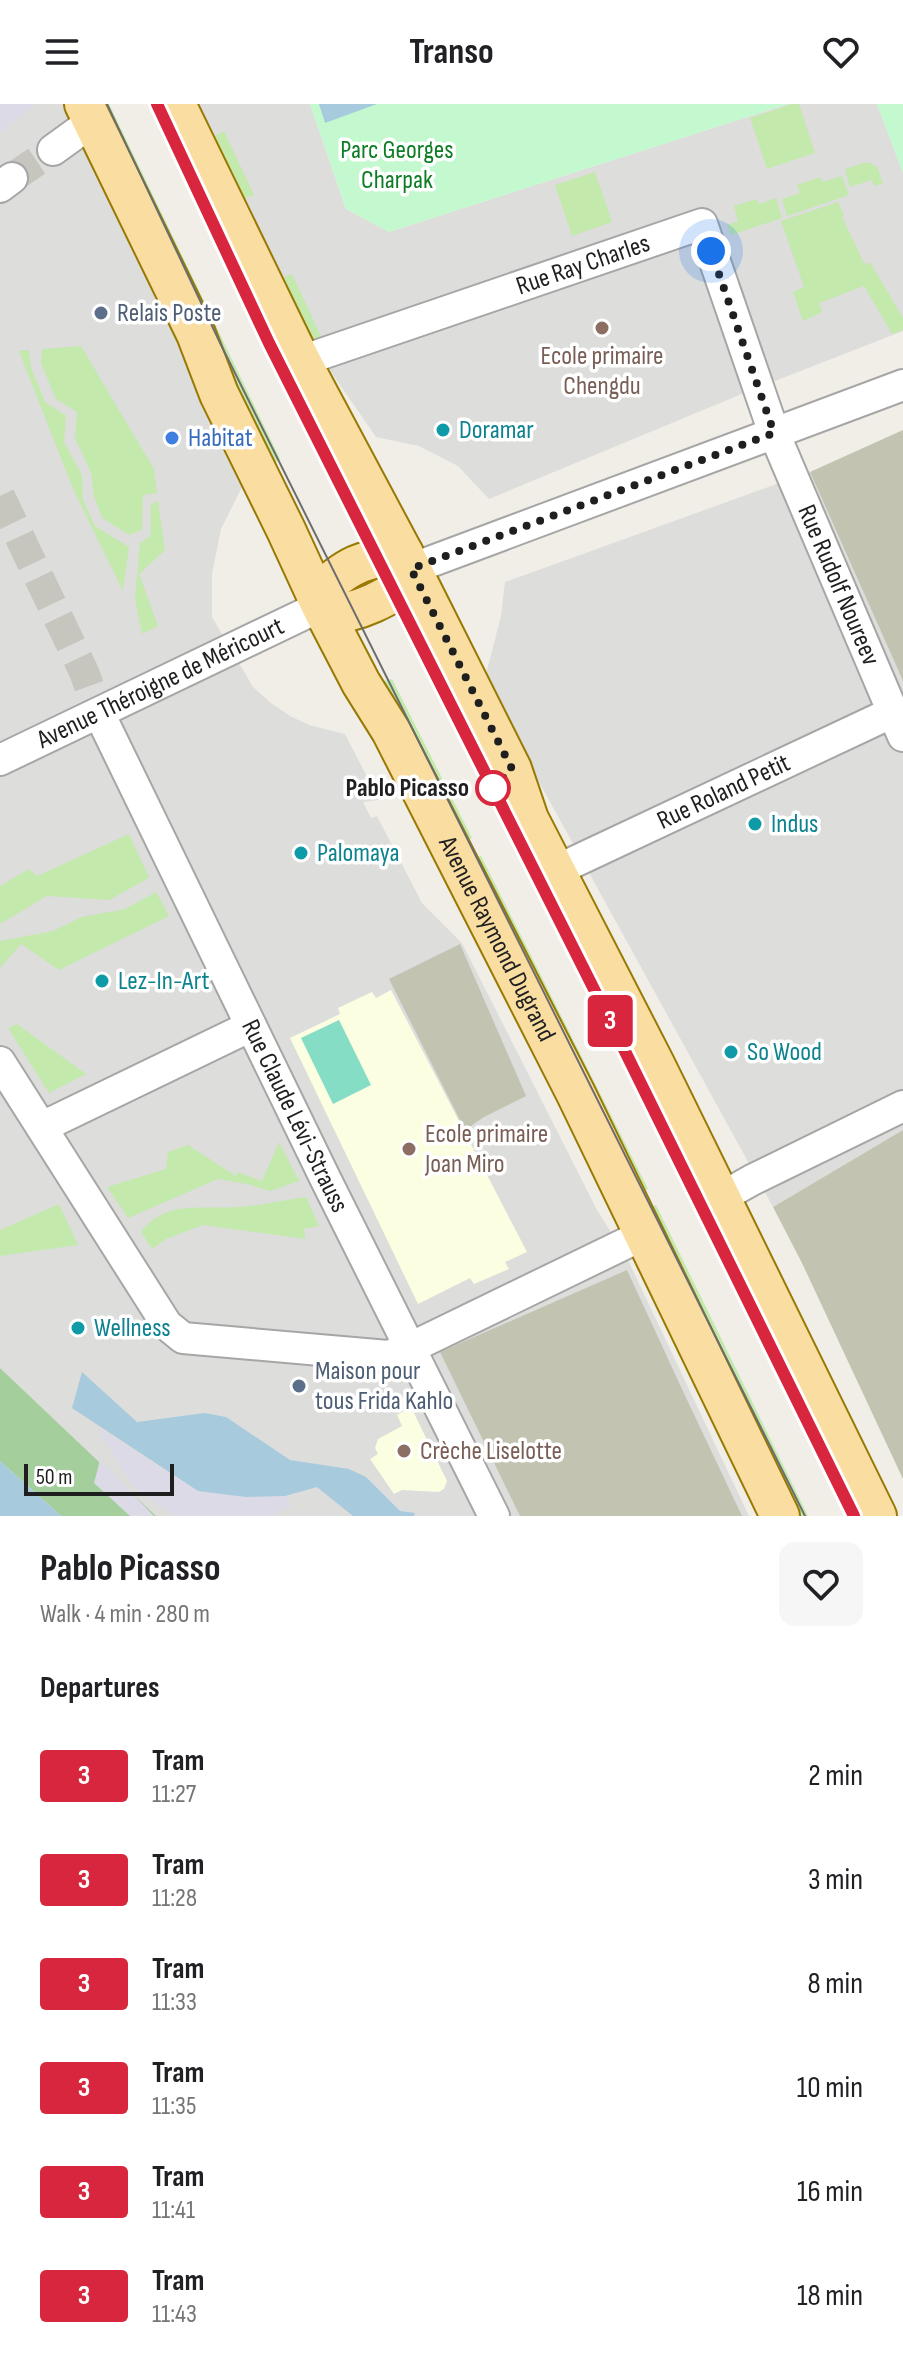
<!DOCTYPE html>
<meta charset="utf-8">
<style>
:root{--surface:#fff;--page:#f6f6f6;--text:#202124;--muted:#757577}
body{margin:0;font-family:"Sofia Sans Condensed",sans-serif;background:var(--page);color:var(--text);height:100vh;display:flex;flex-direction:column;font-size:30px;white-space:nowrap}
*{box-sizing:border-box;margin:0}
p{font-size:26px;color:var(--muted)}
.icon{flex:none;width:44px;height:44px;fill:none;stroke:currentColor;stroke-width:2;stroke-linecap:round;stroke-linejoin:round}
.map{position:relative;height:1412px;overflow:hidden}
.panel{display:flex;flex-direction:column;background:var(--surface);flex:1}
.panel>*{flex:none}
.badge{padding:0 16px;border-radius:6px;font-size:28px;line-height:52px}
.scale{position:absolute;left:24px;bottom:20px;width:150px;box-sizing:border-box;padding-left:8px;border:4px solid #1f1f1f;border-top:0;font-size:22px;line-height:28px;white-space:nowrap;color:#1f1f1f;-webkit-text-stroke:6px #fff;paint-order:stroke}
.you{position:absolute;width:40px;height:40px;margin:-20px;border:6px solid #fff;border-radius:50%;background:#1a73e8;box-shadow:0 0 0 12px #1a73e833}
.map>.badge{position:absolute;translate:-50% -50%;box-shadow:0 0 0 4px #fff}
h2{padding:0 40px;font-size:30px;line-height:72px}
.round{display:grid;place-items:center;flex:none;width:84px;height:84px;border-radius:16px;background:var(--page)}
.overview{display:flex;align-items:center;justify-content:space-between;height:136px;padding:0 40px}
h1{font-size:38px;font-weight:700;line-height:60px}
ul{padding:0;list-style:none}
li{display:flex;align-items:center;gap:24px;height:104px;padding:0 40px}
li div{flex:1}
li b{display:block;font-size:30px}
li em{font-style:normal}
li .badge{min-width:88px;font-weight:700;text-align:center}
header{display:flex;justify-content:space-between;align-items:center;height:104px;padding:0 40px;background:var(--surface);font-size:36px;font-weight:700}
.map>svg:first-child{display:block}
</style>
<header><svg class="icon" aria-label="menu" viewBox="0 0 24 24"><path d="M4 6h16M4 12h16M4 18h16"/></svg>Transo<svg class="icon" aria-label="heart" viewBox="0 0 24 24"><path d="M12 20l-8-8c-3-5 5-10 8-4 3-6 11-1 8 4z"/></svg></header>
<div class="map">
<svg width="903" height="1412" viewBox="0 0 903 1412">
<rect width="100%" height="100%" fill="#f0eee6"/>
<g fill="#dddddc">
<polygon points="0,0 71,0 245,377 221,425 212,470 212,513 253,583 271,599 290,612 309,621 345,630 379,696 363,698 371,714 377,712 422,799 462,839 597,1106 626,1152 749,1412 156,1412 0,1264"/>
<polygon points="189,0 310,0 346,105 389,128 788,0 877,0 903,69 903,227 749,287 489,395 458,362 419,342 376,333 309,236"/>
<polygon points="810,368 903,577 903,1026 773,1103 484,578 501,512 505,478"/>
</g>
<g fill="#fbfee0">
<polygon points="391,886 527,1148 505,1158 509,1165 474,1180 470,1174 418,1200 290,934 340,910 338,904 372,888 376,894"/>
<polygon points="408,1305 413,1307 447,1377 444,1385 439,1388 402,1386 394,1390 370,1355 378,1350 375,1344 378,1335 402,1322 397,1311"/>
</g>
<g fill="#c2c4b1">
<polygon points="903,326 903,577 810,368"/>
<polygon points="460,840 526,992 484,1013 465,1026 389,875"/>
<polygon points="903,1026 903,1375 802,1159 773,1103"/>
<polygon points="627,1166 681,1283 742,1412 520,1412 440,1248"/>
</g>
<g fill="#c3e9ad">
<polygon points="93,0 109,0 280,355 268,365"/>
<polygon points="149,0 166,0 327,336 312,340"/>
<polygon points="792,0 799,0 815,49 767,65 750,14"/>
<polygon points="224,27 254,91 243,95 213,33"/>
<polygon points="864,59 870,59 877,63 883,79 874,82 872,76 850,83 845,65"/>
<polygon points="595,68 612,118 572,132 555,81"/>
<polygon points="842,72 849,91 787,112 782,95 800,89 797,81 821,73 823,78"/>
<polygon points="757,95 759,100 776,94 782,114 731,131 727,121 738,117 734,102"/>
<polygon points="838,98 844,111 842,113 865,161 870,158 903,214 903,226 892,230 864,182 819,199 822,208 803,217 793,188 804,183 781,117"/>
<polygon points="292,170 321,233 311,238 280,175"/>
<polygon points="81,242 154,365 157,389 143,391 142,426 129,431 102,414 94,392 91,369 75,334 77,308 56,295 41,259 42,245"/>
<polygon points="29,246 31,264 45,298 66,312 64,338 82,371 83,396 95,422 129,443 123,487 73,385 19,247"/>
<polygon points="331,343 356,382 335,385 316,347"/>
<polygon points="158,397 165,446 139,470 158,522 142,530 135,494 140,439 150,432 151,400"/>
<polygon points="435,550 517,711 504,717 424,559"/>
<polygon points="392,575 472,734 459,740 373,580"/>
<polygon points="526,728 719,1117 707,1123 513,734"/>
<polygon points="129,730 149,774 109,796 47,792 0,820 0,782 29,765 37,772"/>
<polygon points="481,752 648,1085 635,1090 468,757"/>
<polygon points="156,788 169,812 59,866 21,840 0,864 0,837 53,827 82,813 125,805"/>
<polygon points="17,920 86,970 49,989 8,924"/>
<polygon points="279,1038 299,1077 270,1087 247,1080 218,1075 128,1114 107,1083 166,1065 168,1048 188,1041 236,1072 238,1068 262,1077"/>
<path d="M306,1093L319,1122L303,1125L306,1135L203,1121L166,1135L152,1145L141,1128C166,1095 202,1106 238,1103C260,1102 283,1096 306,1093Z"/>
<polygon points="59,1100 78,1141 0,1152 0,1126"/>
<polygon points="656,1101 808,1412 791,1412 642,1107"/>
<polygon points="728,1135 863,1412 847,1412 715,1141"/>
</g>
<polygon fill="#a4ce9b" points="0,1264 156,1412 61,1412 0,1357"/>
<g fill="#c4f9cf">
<polygon points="310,0 788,0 389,128 346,105"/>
<polygon points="877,0 903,0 903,69"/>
</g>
<polygon fill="#85ddc6" points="339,916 371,981 333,1000 301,934"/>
<g fill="#dcdae6">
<polygon points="0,0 31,0 33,3 0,28"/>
<polygon points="97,1323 198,1387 246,1393 285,1392 292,1401 271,1412 175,1412 132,1381"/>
<polygon points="100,1356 154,1412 130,1412 94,1379"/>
</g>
<g fill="#a7cadd">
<polygon points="319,0 377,0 325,19"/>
<polygon points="82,1268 137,1318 205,1309 226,1313 290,1356 349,1365 366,1373 400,1407 415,1409 414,1412 353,1412 317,1383 285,1392 246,1393 198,1387 72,1304"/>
<polygon points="0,1357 61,1412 0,1412"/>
</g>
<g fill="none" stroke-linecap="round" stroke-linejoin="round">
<g stroke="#c6c5be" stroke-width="30" stroke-dasharray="30 15" stroke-linecap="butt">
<polyline points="12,74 53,46"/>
<polyline points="0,392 84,568 99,609"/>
</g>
<g stroke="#a6a6a6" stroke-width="34">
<g id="minor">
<polyline points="53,46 93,17"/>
<polyline points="0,83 12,74"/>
<path id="s1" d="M301,257L702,120L774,329L903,632"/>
<polyline points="411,465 903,281"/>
<path id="s2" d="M99,609L325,1074L494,1412"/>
<path id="s3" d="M0,656L321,502"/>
<path id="s4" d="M557,766L891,609"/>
<polyline points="0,958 167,1221 183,1234 388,1252 410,1244 645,1130"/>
<polyline points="42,1023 251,922"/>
<polyline points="720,1094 752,1076 903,1002"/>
</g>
</g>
<g stroke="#987903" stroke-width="42">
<g id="major">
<path id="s5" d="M84,0L196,230L219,290L286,426L321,502L361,579L391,627L576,990L780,1412"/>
<polyline points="176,0 301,257 404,450 512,665 529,715 655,960 877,1412"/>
<path d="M316,491C347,461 362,455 404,450"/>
<path d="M326,511C361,509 387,493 416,475"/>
</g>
</g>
<use href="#minor" stroke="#fff" stroke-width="30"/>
<use href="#major" stroke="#fadea1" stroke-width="38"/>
<g stroke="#6d6d6d" stroke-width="2">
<polyline points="107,0 222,243 805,1412"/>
<polyline points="157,0 269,239 615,927 854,1412"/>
</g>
</g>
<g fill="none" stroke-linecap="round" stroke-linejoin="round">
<g stroke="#fff" stroke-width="18">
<polyline id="line" points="157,0 269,239 615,927 854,1412"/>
</g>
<use href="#line" stroke="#d7263d" stroke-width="12"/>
<polyline stroke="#1f1f1f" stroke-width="8" stroke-dasharray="0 14.4" points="493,684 512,665 411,465 774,329 711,147"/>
</g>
<g fill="#5c6f8a" stroke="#fff" stroke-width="3">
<circle cx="101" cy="209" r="8"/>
<circle cx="299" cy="1282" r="8"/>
</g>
<g fill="#8d6e63" stroke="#fff" stroke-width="3">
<circle cx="602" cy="224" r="8"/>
<circle cx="409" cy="1045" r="8"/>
<circle cx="404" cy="1347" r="8"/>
</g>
<g fill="#0f9aa8" stroke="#fff" stroke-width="3">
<circle cx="443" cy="326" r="8"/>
<circle cx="755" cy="720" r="8"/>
<circle cx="301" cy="749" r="8"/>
<circle cx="102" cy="877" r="8"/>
<circle cx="731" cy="948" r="8"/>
<circle cx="78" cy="1224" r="8"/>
</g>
<circle fill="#3f7fe0" stroke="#fff" stroke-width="3" cx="172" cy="334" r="8"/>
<circle fill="#fff" stroke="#d7263d" stroke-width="4" cx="493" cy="684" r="16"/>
<g text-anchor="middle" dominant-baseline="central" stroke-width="7" stroke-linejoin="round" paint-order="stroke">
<g font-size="26" fill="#0d7d24" stroke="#fff">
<text x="397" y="46">Parc Georges<tspan x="397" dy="30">Charpak</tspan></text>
</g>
<g font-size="26" fill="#1f1f1f" stroke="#fff">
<text stroke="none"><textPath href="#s1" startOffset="298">Rue Ray Charles</textPath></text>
<text stroke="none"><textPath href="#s1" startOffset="810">Rue Rudolf Noureev</textPath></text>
<text stroke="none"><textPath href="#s3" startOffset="178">Avenue Théroigne de Méricourt</textPath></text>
<text stroke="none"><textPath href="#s4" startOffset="184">Rue Roland Petit</textPath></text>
<text stroke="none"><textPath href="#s5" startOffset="932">Avenue Raymond Dugrand</textPath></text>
<text stroke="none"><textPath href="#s2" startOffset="448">Rue Claude Lévi-Strauss</textPath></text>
</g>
<g font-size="26" fill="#4e5e75" stroke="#fff" text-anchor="start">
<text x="117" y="209">Relais Poste</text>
<text x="315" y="1267">Maison pour<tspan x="315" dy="30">tous Frida Kahlo</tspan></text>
</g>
<g font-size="26" fill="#785e54" stroke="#fff" text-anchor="start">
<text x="602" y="252" text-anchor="middle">Ecole primaire<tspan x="602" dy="30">Chengdu</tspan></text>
<text x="425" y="1030">Ecole primaire<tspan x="425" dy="30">Joan Miro</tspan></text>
<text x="420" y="1347">Crèche Liselotte</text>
</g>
<g font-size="26" fill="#0d838f" stroke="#fff" text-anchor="start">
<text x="459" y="326">Doramar</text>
<text x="771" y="720">Indus</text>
<text x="317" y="749">Palomaya</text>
<text x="118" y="877">Lez-In-Art</text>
<text x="747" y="948">So Wood</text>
<text x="94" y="1224">Wellness</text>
</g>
<g font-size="26" fill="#366cbe" stroke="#fff" text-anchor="start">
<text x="188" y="334">Habitat</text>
</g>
<g font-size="26" font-weight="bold" fill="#1f1f1f" stroke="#fff" text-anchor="end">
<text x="469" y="684">Pablo Picasso</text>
</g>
</g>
</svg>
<div class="scale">50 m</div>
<div class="you" style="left:711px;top:147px"></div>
<b class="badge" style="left:610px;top:917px;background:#d7263d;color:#fff">3</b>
</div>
<section class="panel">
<div class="overview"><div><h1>Pablo Picasso</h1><p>Walk · 4 min · 280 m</p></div><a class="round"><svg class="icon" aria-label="heart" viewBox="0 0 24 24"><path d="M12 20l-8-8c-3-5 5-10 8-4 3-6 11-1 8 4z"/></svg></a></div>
<h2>Departures</h2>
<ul>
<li><span class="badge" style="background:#d7263d;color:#fff">3</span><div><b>Tram</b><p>11:27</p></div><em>2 min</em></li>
<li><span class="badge" style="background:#d7263d;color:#fff">3</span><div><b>Tram</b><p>11:28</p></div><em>3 min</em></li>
<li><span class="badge" style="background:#d7263d;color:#fff">3</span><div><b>Tram</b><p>11:33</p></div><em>8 min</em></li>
<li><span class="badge" style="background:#d7263d;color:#fff">3</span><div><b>Tram</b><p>11:35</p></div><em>10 min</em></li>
<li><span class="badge" style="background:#d7263d;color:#fff">3</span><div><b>Tram</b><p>11:41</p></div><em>16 min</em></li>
<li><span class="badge" style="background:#d7263d;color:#fff">3</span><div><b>Tram</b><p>11:43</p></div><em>18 min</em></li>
</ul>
</section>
